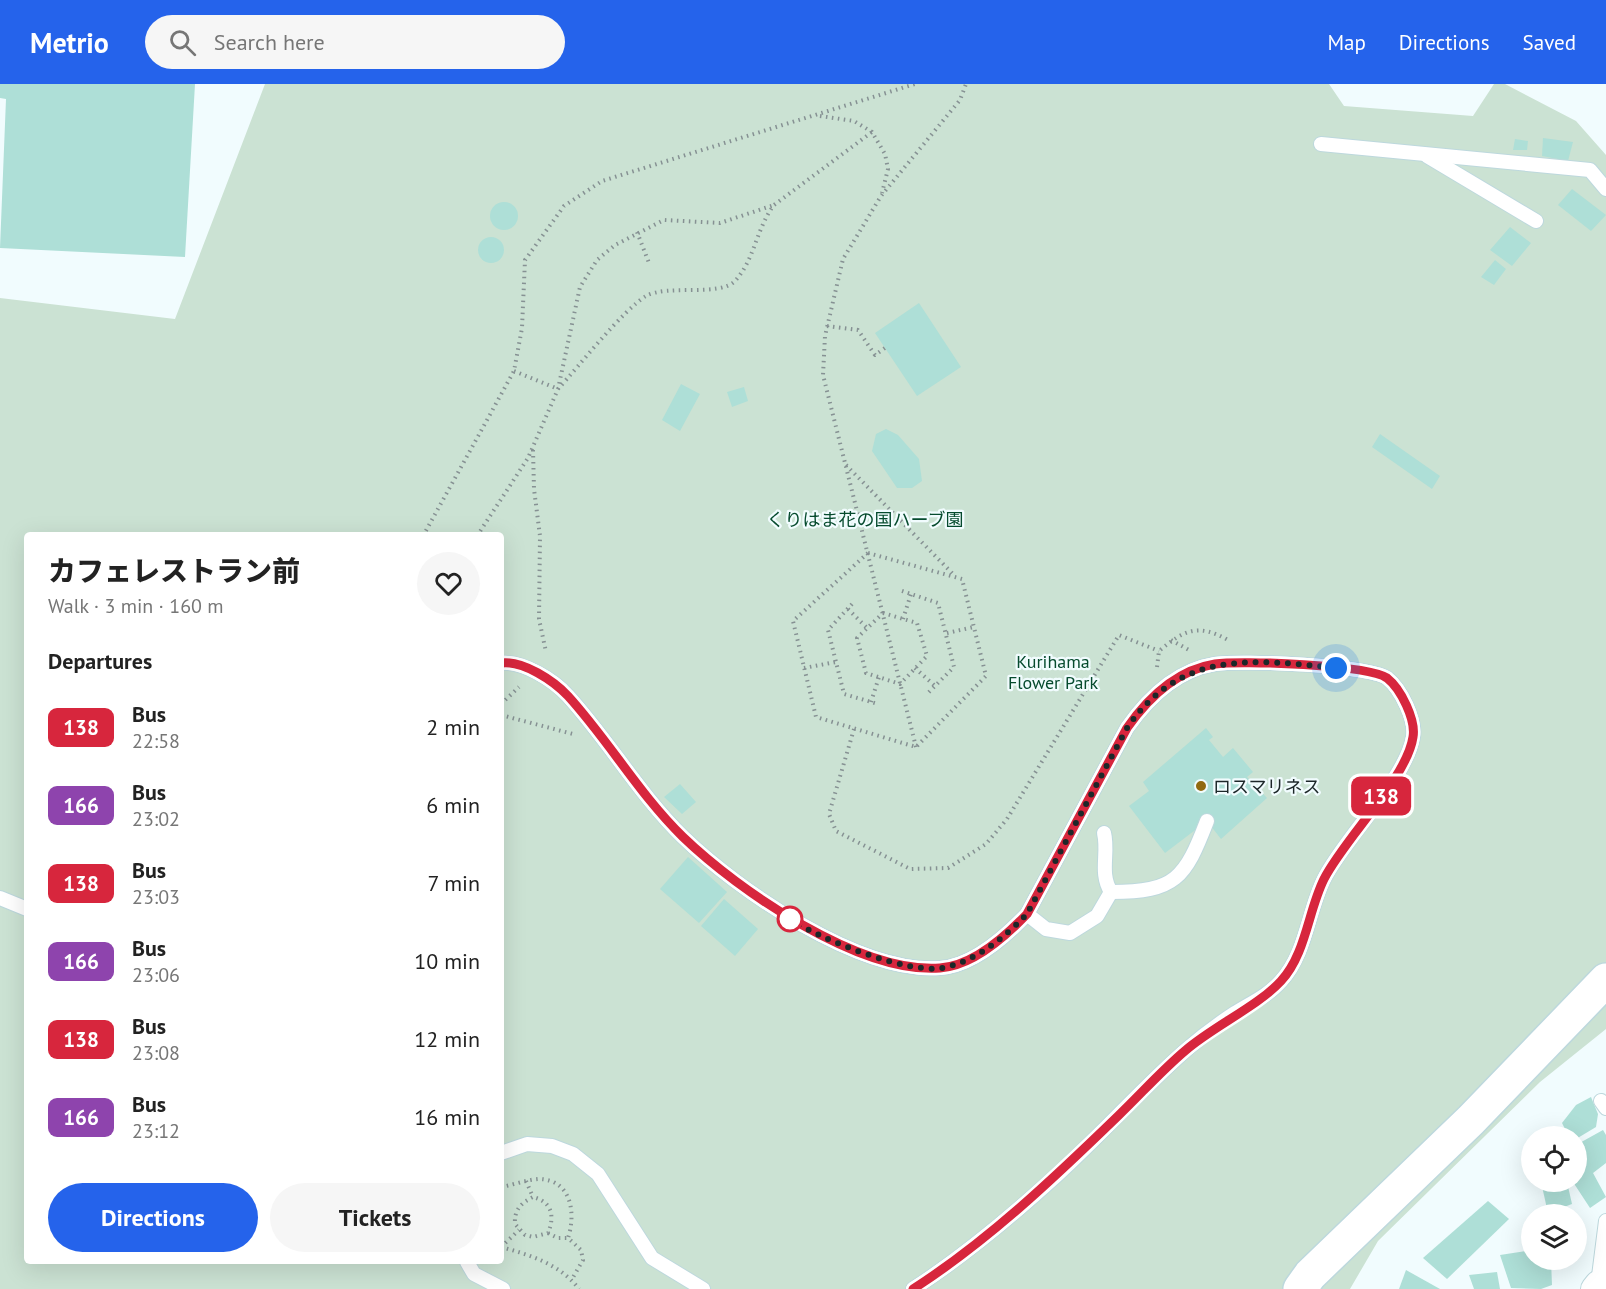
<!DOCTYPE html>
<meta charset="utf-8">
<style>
:root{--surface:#fff;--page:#f6f6f6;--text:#222;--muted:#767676;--accent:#2563eb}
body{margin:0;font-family:"PT Sans","Noto Sans JP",sans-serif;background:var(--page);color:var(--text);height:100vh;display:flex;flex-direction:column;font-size:22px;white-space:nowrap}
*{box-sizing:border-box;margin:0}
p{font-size:20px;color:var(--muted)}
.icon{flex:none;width:33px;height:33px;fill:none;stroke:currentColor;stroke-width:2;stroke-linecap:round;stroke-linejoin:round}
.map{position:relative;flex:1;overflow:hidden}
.side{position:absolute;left:24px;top:448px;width:480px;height:732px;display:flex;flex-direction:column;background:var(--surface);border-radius:6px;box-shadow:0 6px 24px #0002}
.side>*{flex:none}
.badge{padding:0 12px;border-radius:9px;font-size:21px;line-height:39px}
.fabs{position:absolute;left:1521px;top:1042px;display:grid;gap:12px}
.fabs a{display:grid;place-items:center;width:66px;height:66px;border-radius:50%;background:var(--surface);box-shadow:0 6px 24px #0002;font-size:30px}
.you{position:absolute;width:30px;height:30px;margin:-15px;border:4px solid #fff;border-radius:50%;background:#1a73e8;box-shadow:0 0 0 9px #1a73e833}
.map>.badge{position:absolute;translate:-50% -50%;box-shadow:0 0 0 3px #fff}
h2{padding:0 24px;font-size:22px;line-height:54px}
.round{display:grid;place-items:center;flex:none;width:63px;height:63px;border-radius:32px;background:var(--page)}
.head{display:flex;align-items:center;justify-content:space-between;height:102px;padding:0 24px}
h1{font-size:28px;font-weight:800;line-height:45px}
.action{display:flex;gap:12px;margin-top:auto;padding:12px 24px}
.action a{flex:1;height:69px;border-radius:36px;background:var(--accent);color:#fff;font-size:24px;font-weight:800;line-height:69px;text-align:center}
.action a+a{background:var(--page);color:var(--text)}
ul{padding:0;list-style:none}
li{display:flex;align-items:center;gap:18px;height:78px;padding:0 24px}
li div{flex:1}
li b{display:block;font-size:22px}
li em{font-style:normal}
li .badge{min-width:66px;font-weight:700;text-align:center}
header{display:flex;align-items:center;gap:36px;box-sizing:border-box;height:84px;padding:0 30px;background:var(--accent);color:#fff}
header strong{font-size:28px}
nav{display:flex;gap:33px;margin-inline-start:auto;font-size:21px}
.search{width:420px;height:54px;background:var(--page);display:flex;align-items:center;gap:15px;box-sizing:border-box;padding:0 21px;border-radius:33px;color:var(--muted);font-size:22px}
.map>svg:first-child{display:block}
</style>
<header>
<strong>Metrio</strong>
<div class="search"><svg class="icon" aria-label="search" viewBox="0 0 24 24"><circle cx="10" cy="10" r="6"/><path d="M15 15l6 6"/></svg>Search here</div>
<nav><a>Map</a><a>Directions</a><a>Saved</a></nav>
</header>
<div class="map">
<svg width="1606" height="1205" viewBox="0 0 1606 1205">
<rect width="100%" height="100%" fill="#f1fcfe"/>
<path fill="#cbe2d3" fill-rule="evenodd" d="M265,0H1329L1344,22L1473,32L1494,0H1505L1576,37L1606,71V945L1540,998L1378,1157L1350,1205H0V214L175,235ZM27,452H501V1178H27Z"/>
<g fill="#aedfd7">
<polygon points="0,0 195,0 185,173 0,164 6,15 0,14"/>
<polygon points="1543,54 1573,58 1568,77 1542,72"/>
<polygon points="1515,55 1528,57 1527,66 1513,66"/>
<polygon points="1572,105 1606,131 1591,147 1558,121"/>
<circle cx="504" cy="132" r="14"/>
<polygon points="1510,143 1531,159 1512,182 1490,166"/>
<circle cx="491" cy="166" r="13"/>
<polygon points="1495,176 1506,185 1494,201 1481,193"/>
<polygon points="919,219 961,283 917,312 875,249"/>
<polygon points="681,300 700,310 680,347 662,336"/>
<polygon points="744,303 748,317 732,323 727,308"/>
<polygon points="886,345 898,351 919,375 922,397 912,404 897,404 872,367 876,350"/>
<polygon points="1380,350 1440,392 1432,405 1372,363"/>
<polygon points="1206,644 1213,653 1209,656 1223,673 1233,664 1253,688 1247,693 1267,714 1221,755 1207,737 1165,769 1129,722 1149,707 1143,698"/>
<polygon points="680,700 696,718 682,730 664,713"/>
<polygon points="688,773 727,808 699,839 660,805"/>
<polygon points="724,815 758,845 735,872 701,842"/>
<polygon points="1591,1013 1598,1030 1596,1043 1576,1055 1569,1053 1562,1039 1576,1021"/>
<polygon points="1603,1046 1606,1051 1606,1079 1593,1089 1606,1113 1590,1124 1573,1098 1576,1098 1576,1092 1582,1090 1576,1081 1576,1061"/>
<polygon points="1541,1098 1567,1098 1572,1120 1548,1129"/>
<polygon points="1488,1117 1509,1135 1447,1195 1423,1174"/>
<polygon points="1532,1166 1532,1176 1551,1176 1552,1201 1541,1205 1511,1204 1500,1171"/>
<polygon points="1406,1186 1440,1205 1399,1205"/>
<polygon points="1497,1188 1500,1205 1474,1205 1469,1191"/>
</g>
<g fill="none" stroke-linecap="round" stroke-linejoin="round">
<g stroke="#bdd8dd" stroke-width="16">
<g id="service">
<polyline points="1321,60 1590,86 1606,105"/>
<polyline points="1427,72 1536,137"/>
<path d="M501,579C523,577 554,596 568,612C609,657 639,710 683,753C739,807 860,890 940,884C973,882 1006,852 1027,830L1127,644C1148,614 1177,586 1215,580C1240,576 1369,581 1387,594C1401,605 1416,636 1413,653C1406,695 1344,754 1324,795C1308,827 1306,870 1281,897C1269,911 1251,919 1235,929C1218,940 1202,952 1186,966C1141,1005 1102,1050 1058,1090C1013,1131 964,1172 913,1205"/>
<path d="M1111,808C1176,808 1185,794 1207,737"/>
<polyline points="0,814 27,825"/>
<path d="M1027,830L1046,845L1070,849L1097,832L1111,808C1099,789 1109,769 1104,749"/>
<polyline points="1601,1017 1606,1024"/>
<polyline points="501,1069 527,1060 552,1062 573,1070 598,1090 652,1174 703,1205"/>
<polyline points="467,1178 474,1190 503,1205"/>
<polyline points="1598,1200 1606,1137"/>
</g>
</g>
<g stroke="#bdd8dd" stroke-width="28">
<polyline id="minor" points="1594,1205 1598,1200 1606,1200"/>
</g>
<g stroke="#bdd8dd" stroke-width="36">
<polyline id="tertiary" points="1300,1205 1310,1191 1471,1036 1606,896"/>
</g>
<g stroke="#869193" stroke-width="4" stroke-dasharray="1.5 4.5" stroke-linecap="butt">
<polyline points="820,32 854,37 872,48 885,70 888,85 882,109"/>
<polyline points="637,148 649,179"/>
<polyline points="827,242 858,246 875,271 885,264"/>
<polyline points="514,287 558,305"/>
<path d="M558,305C579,282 623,226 646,212C668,200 719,213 735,197C755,175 756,145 774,121L872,48"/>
<polyline points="533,366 534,405 540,452 539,535 546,568"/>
<polyline points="846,381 954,491"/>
<polyline points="423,452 514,287 522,244 525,176 564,122 602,97 915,0"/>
<polyline points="477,452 528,374 558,305 580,203 597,176 615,161 664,136 720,139 774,121"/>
<polygon points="868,469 962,495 986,592 916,663 816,633 793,537"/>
<polyline points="902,507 938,519 954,583 928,609"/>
<polyline points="852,520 828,546 844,610 878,620"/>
<polyline points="848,525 867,544"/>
<polygon points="883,529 917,539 927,572 900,600 866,589 857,554"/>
<polyline points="903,535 911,510"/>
<polyline points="947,549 974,543"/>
<polyline points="1171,556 1189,566"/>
<path d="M1157,583L1159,567C1184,546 1198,539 1228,556"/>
<polyline points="804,584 836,578"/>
<polyline points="915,584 935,602"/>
<polyline points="871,618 879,593"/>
<polyline points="501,620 519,603"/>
<polyline points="501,631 573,650"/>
<polyline points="854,645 829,730 836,747 910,785 948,784 986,760 1007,735 1119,551 1159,567"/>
<polyline points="916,663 823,291 825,252 843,175 881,112 960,16 966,0"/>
<path d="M526,1097L533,1113C521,1119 514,1126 515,1140L525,1151L533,1153L548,1149C555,1132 552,1118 533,1113"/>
<path d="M501,1103C513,1101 526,1096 538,1095C572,1095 576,1130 568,1154L581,1166L583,1176L572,1195"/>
<polyline points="548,1149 558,1154 568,1154"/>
<path d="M501,1163C530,1171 560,1180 579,1205"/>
<polyline points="501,1163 519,1146"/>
</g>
<use href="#service" stroke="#fff" stroke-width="14"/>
<use href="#minor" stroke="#fff" stroke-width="26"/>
<use href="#tertiary" stroke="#fff" stroke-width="33"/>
</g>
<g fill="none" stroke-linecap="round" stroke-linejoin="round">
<g stroke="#fff" stroke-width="14">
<path id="line" d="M501,579C523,576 554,597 568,612C609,657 639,710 683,753C739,807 860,890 940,884C972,882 1006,852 1027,830L1127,644C1148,614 1177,586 1215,580C1240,576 1369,581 1387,594C1401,605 1416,636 1413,653C1407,694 1344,755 1324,795C1308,827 1306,870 1281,897C1258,922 1214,942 1186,966C1162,986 1141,1010 1118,1032C1055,1093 988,1157 913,1205"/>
</g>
<use href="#line" stroke="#d7263d" stroke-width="9"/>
<path stroke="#1c2729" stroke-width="6" stroke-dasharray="0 10.8" d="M790,835C820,855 907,890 942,884C975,878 1005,853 1027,830L1127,644C1180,566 1252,575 1336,584"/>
</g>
<circle fill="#916a11" stroke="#f1fcfe" stroke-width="2" cx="1201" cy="702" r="6"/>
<circle fill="#fff" stroke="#d7263d" stroke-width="3" cx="790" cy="835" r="12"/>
<g text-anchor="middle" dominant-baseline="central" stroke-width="4.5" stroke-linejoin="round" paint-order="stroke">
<g font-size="18" fill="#064b2e" stroke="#f1fcfe">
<text x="865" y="435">くりはま花の国ハーブ園</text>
<text x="1053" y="577">Kurihama<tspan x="1053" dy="21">Flower Park</tspan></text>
</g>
<g font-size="18" fill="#1c2729" stroke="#f1fcfe" text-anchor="start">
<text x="1213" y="702">ロスマリネス</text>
</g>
</g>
</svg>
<div class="fabs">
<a><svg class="icon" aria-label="locate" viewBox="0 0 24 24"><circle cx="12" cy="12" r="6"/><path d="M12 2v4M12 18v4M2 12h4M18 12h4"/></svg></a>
<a><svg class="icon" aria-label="layers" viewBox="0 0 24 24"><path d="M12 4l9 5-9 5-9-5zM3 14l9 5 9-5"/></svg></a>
</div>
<div class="you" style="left:1336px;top:584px"></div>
<b class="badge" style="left:1381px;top:712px;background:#d7263d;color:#fff">138</b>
<section class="side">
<div class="head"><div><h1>カフェレストラン前</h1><p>Walk · 3 min · 160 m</p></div><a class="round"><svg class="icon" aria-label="heart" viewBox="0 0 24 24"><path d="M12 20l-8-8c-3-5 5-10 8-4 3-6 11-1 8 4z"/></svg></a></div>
<h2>Departures</h2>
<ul>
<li><span class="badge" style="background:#d7263d;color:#fff">138</span><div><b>Bus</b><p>22:58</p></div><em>2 min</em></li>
<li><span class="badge" style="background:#8e44ad;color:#fff">166</span><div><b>Bus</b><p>23:02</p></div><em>6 min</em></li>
<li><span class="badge" style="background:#d7263d;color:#fff">138</span><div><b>Bus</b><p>23:03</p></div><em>7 min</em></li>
<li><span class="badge" style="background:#8e44ad;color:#fff">166</span><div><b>Bus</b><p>23:06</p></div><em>10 min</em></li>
<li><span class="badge" style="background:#d7263d;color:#fff">138</span><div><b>Bus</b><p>23:08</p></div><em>12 min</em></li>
<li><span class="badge" style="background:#8e44ad;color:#fff">166</span><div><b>Bus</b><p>23:12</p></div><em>16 min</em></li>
</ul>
<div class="action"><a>Directions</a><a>Tickets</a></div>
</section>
</div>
